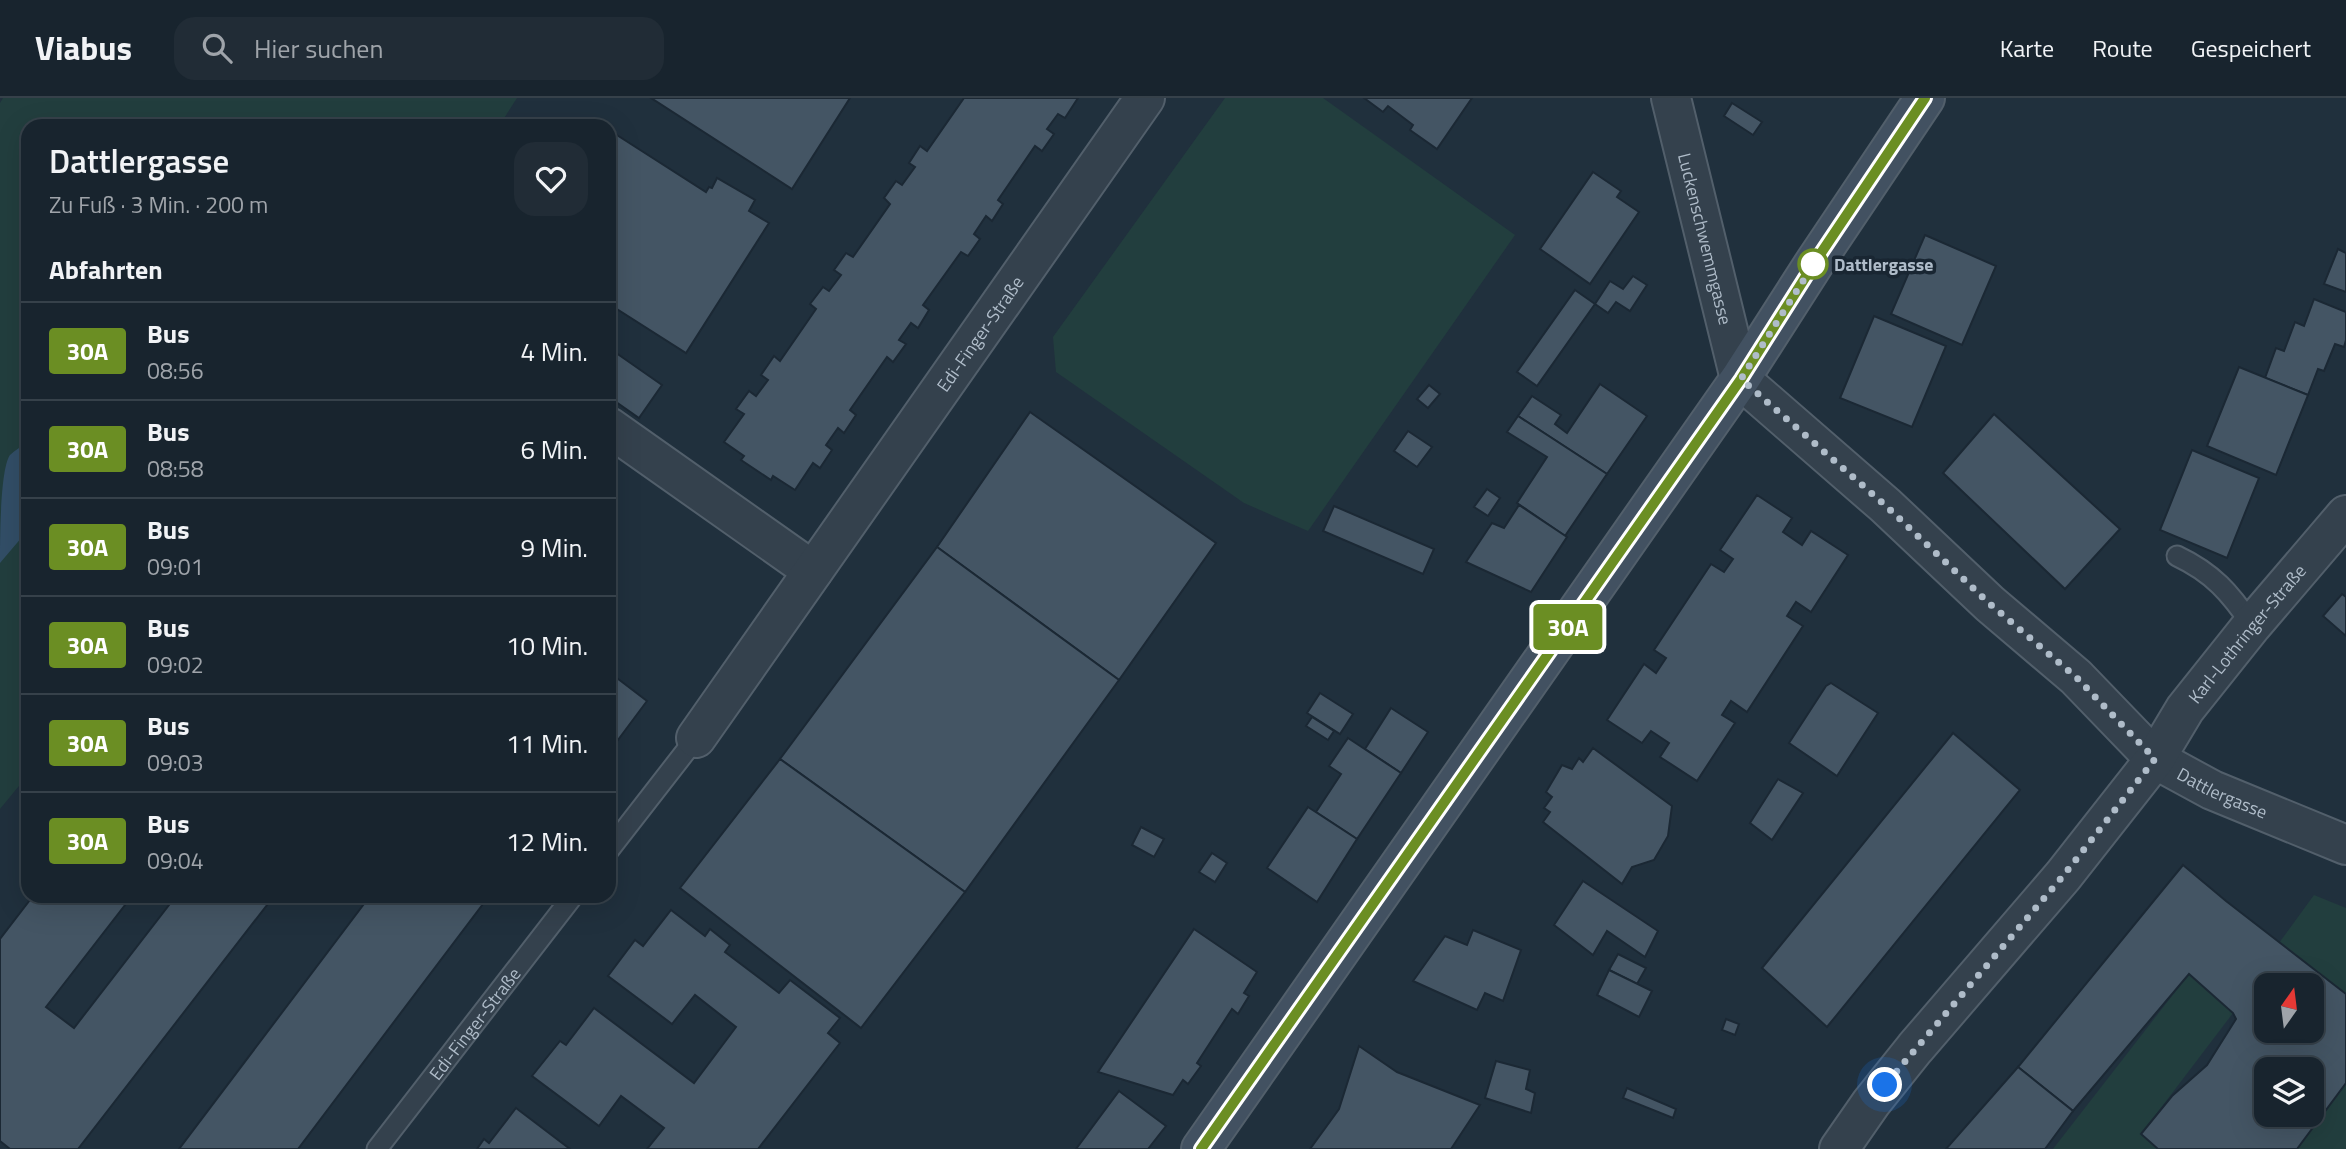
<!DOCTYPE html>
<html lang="de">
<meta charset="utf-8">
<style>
:root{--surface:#18242e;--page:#212c36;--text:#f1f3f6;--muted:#9fa4aa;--line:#36414a}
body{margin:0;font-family:"Titillium Web",sans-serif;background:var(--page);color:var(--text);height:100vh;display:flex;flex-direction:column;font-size:26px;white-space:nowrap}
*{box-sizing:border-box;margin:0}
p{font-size:23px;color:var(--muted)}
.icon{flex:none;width:38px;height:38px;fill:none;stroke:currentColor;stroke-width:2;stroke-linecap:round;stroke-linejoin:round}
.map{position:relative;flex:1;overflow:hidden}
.drawer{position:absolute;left:21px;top:21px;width:595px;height:784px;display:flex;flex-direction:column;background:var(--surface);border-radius:21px;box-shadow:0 7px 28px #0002,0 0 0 2px var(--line)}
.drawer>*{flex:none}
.badge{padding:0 14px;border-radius:5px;font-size:24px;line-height:46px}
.needle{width:46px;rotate:14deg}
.fabs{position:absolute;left:2254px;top:875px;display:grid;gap:14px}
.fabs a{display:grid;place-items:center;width:70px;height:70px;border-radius:14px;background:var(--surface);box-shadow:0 7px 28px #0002,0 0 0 2px var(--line);font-size:35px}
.you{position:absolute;width:35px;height:35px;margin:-18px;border:5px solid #fff;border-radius:50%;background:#1a73e8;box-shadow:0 0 0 10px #1a73e833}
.map>.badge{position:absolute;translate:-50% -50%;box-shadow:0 0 0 4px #fff}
h2{padding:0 28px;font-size:26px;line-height:63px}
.round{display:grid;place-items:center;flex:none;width:74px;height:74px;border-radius:21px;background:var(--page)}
.summary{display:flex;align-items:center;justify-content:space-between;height:119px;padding:0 28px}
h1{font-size:33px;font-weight:600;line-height:52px}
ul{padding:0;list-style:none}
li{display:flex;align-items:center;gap:21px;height:98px;padding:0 28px;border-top:2px solid var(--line)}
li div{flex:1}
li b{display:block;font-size:26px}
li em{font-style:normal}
li .badge{min-width:77px;font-weight:700;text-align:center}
header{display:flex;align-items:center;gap:42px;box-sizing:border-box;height:98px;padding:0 35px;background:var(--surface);border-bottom:2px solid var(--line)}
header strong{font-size:33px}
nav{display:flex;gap:38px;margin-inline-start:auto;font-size:24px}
.search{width:490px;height:63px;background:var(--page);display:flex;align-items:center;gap:18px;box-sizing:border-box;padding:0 24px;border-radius:21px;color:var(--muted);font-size:26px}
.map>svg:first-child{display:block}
</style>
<header>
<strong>Viabus</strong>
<div class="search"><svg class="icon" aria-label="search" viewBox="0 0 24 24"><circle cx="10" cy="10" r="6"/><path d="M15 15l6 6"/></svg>Hier suchen</div>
<nav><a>Karte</a><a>Route</a><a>Gespeichert</a></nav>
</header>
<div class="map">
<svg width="2346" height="1051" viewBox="0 0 2346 1051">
<rect width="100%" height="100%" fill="#20303d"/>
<g fill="#223e3e">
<polygon points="3,0 517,0 499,28 28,28 28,677 0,711 0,5"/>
<polygon points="1225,0 1323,0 1515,137 1308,433 1244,405 1056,274 1053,239"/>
<polygon points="2314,797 2346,810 2346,896 2279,845"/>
<polygon points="2189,876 2233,915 2141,1036 2158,1051 2053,1051"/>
<polygon points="2346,985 2346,1051 2297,1051"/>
</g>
<path fill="#324e67" d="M28,344V432L0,465C0,443 0,371 10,357C15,352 22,348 28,344Z"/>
<g fill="#445564" stroke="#1b2834" stroke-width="2" fill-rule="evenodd">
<polygon points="651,0 850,0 792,91"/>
<polygon points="964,0 1078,0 1065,20 1058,16 1047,31 1054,36 1042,53 1035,48 998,102 1003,106 992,123 986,118 974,136 980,141 968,158 961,154 923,207 929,212 918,230 911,225 899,242 906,246 893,264 887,259 850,312 856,317 844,335 838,330 826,347 832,352 820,370 813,365 795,392 773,378 771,382 741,362 744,358 724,344 744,316 736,311 749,293 756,298 768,282 761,277 774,258 780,263 816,211 810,206 823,189 829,193 841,177 834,172 846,155 853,159 890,106 884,100 896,83 902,87 915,69 909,65 920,48 927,53"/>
<polygon points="1364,0 1472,0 1437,51 1410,32 1413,27 1388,8 1383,14"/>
<polygon points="1732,5 1762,24 1753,37 1724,18"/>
<polygon points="609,32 706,94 709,89 712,90 717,80 755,102 749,113 769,125 686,255 609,206"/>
<polygon points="1593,74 1621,93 1617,99 1639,114 1590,186 1540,151"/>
<polygon points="1925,137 1996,168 1962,247 1891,216"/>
<polygon points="2338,151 2346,155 2346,194 2324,186"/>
<polygon points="1633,178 1647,187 1630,213 1616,204 1608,215 1595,206 1610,183 1623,191"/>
<polygon points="1575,192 1595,206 1537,288 1517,274"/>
<polygon points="2314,201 2346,214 2346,242 2344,249 2335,246 2324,273 2318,271 2308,297 2265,280 2276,250 2284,253 2295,224 2304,228"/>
<polygon points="1874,218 1946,248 1912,329 1840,300"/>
<polygon points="609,250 662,287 639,320 609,299"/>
<polygon points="2239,269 2308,297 2276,377 2207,348"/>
<polygon points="1600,286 1647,318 1607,376 1518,318 1532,298 1561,317 1555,326 1567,335"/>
<polygon points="1429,287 1440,296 1428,310 1417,301"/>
<polygon points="1030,314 1216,445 1119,582 937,449"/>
<polygon points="1994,316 2120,431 2065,491 1943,375"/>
<polygon points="1518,318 1607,376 1565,438 1517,405 1547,359 1507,334"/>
<polygon points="1408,333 1432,349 1417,369 1394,353"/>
<polygon points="2192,352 2259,380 2227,460 2160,432"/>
<polygon points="1487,391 1500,400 1488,418 1474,409"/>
<polygon points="1757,397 1792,420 1783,434 1802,447 1811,433 1848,457 1811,514 1796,504 1792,510 1787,518 1803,528 1747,614 1731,603 1722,617 1735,625 1697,683 1660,659 1669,645 1651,633 1642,645 1607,622 1644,566 1656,575 1666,560 1654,552 1711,466 1724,474 1733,461 1720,452"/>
<polygon points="1519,407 1567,439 1531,494 1466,464 1492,425 1504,430"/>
<polygon points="1334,408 1434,451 1423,476 1323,433"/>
<polygon points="937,449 1119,582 965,794 780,661"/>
<polygon points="2342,496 2346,499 2346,538 2323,518"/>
<polygon points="609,574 647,603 609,654"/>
<polygon points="1831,585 1878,615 1837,678 1789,645 1826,588"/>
<polygon points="1320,595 1353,616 1340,636 1307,615"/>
<polygon points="1391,610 1428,634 1401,675 1365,651"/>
<polygon points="1312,619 1334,633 1328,642 1306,628"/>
<polygon points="1953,635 2020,692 1827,929 1762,870"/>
<polygon points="1348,640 1401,675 1357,741 1316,714 1341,676 1329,668"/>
<polygon points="1593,650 1672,708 1668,738 1654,762 1632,769 1622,786 1543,724 1550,714 1544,710 1552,699 1546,694 1562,667 1572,671 1579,660 1583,664"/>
<polygon points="780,661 965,794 861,930 680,790"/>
<polygon points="1778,681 1803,695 1772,742 1750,725"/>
<polygon points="1308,709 1357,741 1317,804 1267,770"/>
<polygon points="1141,729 1164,741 1154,759 1132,747"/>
<polygon points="1212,755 1227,765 1215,784 1199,774"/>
<path d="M2183,767L2226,803L2346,896V985L2297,1051H2158L2141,1036L2172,998L2207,967L2236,921L2233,915L2189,876L2073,1013L2018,969ZM2266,887H2312V933H2266ZM2266,971H2312V1017H2266Z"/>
<polygon points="1583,783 1658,833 1645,859 1607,833 1593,857 1554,827"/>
<polygon points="33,798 132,798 46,909 74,930 176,798 274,798 78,1051 10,1051 0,1043 0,841"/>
<polygon points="370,798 489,798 298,1051 179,1051"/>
<polygon points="671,812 705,838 710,831 730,847 725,854 779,895 790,882 840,920 828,935 840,945 758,1051 647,1051 664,1030 621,998 599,1028 532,978 560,943 566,947 594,910 694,985 736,929 695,897 672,926 608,878 635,842 643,848"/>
<polygon points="1194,831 1257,874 1244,895 1249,898 1238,916 1232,911 1197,965 1201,968 1188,986 1183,982 1173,997 1098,974"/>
<polygon points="1473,832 1521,852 1503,903 1485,895 1477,912 1413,883 1445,838 1467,847"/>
<polygon points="1618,856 1646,870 1637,886 1609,872"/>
<polygon points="1609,872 1652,893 1639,919 1597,897"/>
<polygon points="1726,921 1739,926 1735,937 1722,932"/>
<polygon points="1359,948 1397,974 1480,1007 1451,1051 1310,1051 1339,1011"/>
<polygon points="1496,963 1530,972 1526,991 1535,995 1531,1015 1485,1000"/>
<polygon points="2018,969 2073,1013 2045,1051 1946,1051"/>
<polygon points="1627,990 1676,1011 1673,1020 1623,1000"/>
<polygon points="1119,993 1166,1028 1148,1051 1076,1051"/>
<polygon points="516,1010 570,1051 477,1051 484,1041 489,1045"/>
</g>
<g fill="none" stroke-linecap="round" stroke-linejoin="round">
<g stroke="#525f6b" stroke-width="23">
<g id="lane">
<path d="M2177,458C2213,475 2230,495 2252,527"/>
<polyline points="609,752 696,640"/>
<path id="s1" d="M377,1051L573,798"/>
</g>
</g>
<g stroke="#525f6b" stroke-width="42">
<g id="street">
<path id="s2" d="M1671,0L1740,281L1885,407L1990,506L2076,579L2155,661L2212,692L2346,747"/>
<polyline points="609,329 813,473"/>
<path id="s3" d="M696,640L1145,0"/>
<path id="s4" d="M1839,1051L1871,1005L1915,950L2063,778L2155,661L2185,611L2252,527L2346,417"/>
</g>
</g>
<g stroke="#525f6b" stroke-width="42">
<polyline id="secondary" points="1201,1051 1740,281 1815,164 1925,0"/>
</g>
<use href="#lane" stroke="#34414d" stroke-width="19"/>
<use href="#street" stroke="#34414d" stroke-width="38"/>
<use href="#secondary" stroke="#425161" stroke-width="38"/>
</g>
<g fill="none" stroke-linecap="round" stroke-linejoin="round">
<g stroke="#fff" stroke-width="16">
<polyline id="line" points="1201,1051 1741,281 1815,164 1925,0"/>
</g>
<use href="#line" stroke="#6b8e23" stroke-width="10"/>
<polyline stroke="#afbcc9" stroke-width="7" stroke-dasharray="0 12.6" points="1813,166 1815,164 1741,281 1885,407 1990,506 2076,579 2155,661 2063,778 1885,987"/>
</g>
<circle fill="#fff" stroke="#6b8e23" stroke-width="3.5" cx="1813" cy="166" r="14"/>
<g text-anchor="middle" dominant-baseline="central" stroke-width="7" stroke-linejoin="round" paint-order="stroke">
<g font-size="18" fill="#afbcc9" stroke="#192632">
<text stroke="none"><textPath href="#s2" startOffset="145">Luckenschwemmgasse</textPath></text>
<text stroke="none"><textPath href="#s3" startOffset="494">Edi-Finger-Straße</textPath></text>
<text stroke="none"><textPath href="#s4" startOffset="658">Karl-Lothringer-Straße</textPath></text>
<text stroke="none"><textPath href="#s2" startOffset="928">Dattlergasse</textPath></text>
<text stroke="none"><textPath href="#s1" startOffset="159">Edi-Finger-Straße</textPath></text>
</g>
<g font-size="18" font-weight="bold" fill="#afbcc9" stroke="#192632" text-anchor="start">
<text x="1834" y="166">Dattlergasse</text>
</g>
</g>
</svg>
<div class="fabs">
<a><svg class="needle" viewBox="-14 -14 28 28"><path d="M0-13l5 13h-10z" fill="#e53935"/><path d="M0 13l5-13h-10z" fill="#9fa4aa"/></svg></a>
<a><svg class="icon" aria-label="layers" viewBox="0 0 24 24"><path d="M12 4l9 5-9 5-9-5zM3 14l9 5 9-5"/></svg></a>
</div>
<div class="you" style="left:1885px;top:987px"></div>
<b class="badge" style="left:1568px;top:529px;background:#6b8e23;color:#fff">30A</b>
<section class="drawer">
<div class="summary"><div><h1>Dattlergasse</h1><p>Zu Fuß · 3 Min. · 200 m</p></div><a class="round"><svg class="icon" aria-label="heart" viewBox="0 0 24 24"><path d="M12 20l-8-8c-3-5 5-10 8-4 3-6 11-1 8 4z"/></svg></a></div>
<h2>Abfahrten</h2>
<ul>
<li><span class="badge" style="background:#6b8e23;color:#fff">30A</span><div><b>Bus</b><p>08:56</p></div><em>4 Min.</em></li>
<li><span class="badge" style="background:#6b8e23;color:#fff">30A</span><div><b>Bus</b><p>08:58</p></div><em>6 Min.</em></li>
<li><span class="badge" style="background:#6b8e23;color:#fff">30A</span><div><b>Bus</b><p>09:01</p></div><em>9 Min.</em></li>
<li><span class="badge" style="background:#6b8e23;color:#fff">30A</span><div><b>Bus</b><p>09:02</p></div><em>10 Min.</em></li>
<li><span class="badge" style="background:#6b8e23;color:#fff">30A</span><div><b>Bus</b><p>09:03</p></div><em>11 Min.</em></li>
<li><span class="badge" style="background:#6b8e23;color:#fff">30A</span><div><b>Bus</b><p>09:04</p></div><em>12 Min.</em></li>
</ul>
</section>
</div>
